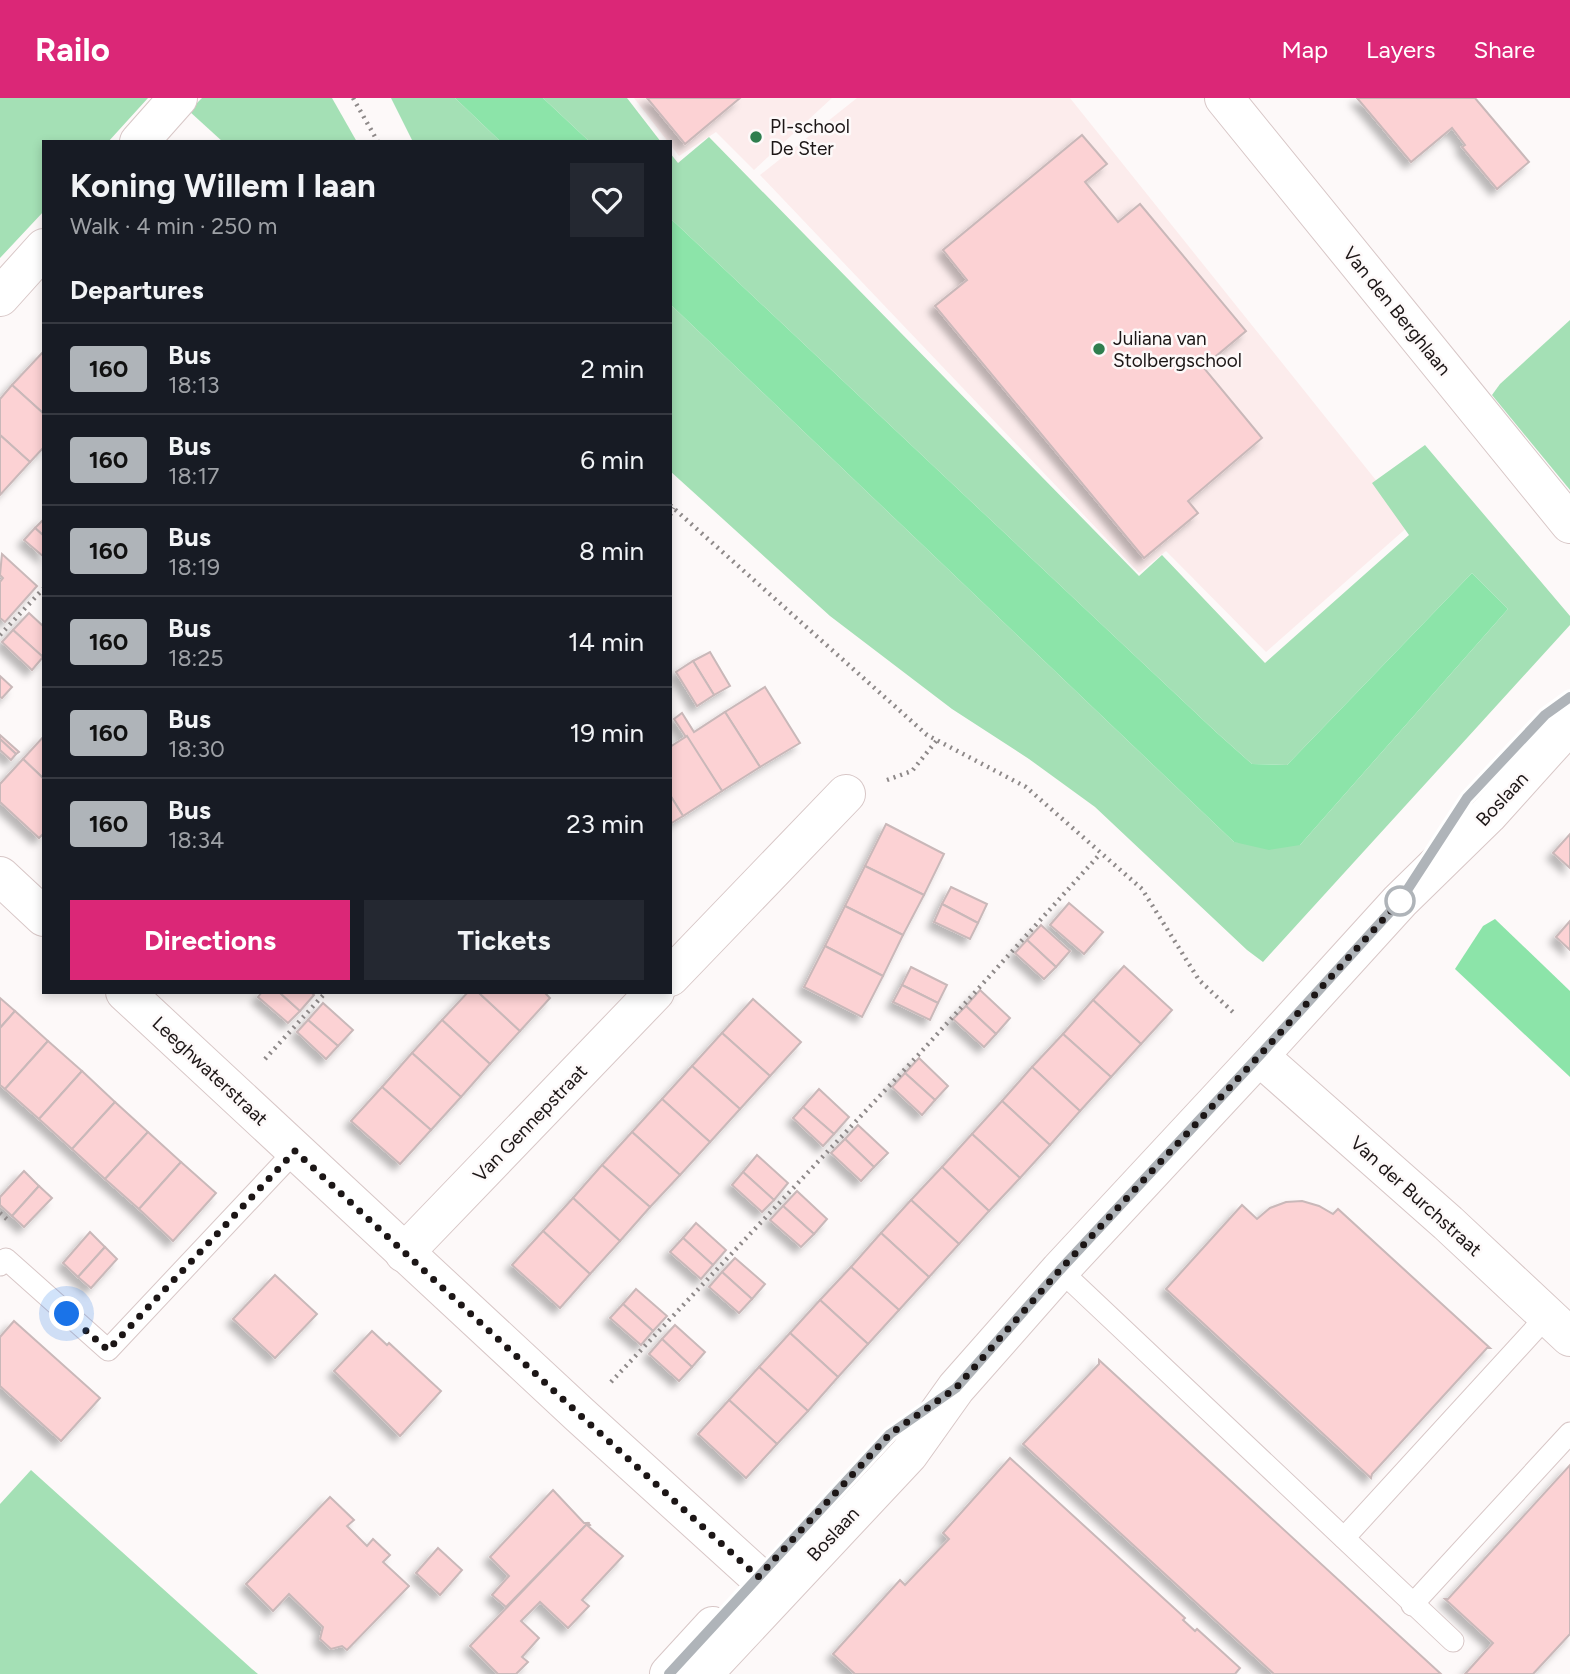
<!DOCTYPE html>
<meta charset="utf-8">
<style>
:root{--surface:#171b24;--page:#242831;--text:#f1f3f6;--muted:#9ea1a6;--line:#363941;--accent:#db2777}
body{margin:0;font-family:Figtree,sans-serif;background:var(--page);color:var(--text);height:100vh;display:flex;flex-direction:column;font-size:26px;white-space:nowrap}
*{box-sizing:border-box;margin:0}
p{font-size:23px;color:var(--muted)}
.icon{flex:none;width:38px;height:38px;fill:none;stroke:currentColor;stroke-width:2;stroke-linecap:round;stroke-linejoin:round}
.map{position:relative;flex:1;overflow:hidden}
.panel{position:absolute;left:42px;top:42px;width:630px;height:854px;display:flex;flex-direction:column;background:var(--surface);border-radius:0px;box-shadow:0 4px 10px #0003}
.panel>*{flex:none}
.badge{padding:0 14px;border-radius:5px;font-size:24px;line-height:46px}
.you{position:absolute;width:35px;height:35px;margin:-18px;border:5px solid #fff;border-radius:50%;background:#1a73e8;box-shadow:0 0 0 10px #1a73e833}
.map>.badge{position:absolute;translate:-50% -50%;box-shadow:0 0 0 4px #fff}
h2{padding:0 28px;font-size:26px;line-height:63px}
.round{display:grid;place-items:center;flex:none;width:74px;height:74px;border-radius:0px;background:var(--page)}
.summary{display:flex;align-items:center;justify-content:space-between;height:119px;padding:0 28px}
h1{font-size:33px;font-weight:700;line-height:52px}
.action{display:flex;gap:14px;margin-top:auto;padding:14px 28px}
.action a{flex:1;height:80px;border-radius:0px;background:var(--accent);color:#fff;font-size:28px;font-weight:700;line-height:80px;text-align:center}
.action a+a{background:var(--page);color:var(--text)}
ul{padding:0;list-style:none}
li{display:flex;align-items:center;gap:21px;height:91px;padding:0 28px;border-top:2px solid var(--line)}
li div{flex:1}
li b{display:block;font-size:26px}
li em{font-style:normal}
li .badge{min-width:77px;font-weight:700;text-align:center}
header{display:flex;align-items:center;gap:42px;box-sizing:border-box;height:98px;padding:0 35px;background:var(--accent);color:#fff}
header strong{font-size:33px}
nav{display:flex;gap:38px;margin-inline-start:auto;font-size:24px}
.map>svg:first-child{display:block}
</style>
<header>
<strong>Railo</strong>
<nav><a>Map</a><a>Layers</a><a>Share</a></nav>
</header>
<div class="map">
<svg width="1570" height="1576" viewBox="0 0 1570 1576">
<defs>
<filter id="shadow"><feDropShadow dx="-6" dy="6" stdDeviation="3.5" flood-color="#0004"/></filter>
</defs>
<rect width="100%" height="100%" fill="#fdf9f9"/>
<g fill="#fcecec">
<polygon points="634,0 832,0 754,72 716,34 679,58"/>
<polygon points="857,0 1070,0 1411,426 1266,554 1166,453 1139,475 760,77"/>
</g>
<g fill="#a4e0b5">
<polygon points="0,0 148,0 108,44 44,44 44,113 0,160"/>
<polygon points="202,0 332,0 357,44 223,44 189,13"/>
<polygon points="391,0 455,0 501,44 413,44"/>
<polygon points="543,0 627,0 661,44 590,44"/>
<polygon points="709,39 1139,478 1162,457 1265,565 1409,437 1372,385 1425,347 1570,518 1570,527 1263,864 1247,852 1095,709 1029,661 952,611 830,518 670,373 670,206 1234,744 1300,747 1508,511 1472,475 1287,667 1252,666 1216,634 670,120 670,55 678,65"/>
<polygon points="1570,222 1570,392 1492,297 1500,286"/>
<polygon points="31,1372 252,1571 258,1576 0,1576 0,1406"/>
</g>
<g fill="#8ce4a9">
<polygon points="455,0 543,0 590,44 501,44"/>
<polygon points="670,120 1216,634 1252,666 1287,667 1472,475 1508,511 1300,747 1269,752 1234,744 670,206"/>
<polygon points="1495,821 1570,893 1570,979 1455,871 1483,828"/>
</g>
<g fill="#fcd2d4" stroke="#c9b8b9" stroke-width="2" filter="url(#shadow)">
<polygon points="647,0 740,0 685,46"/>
<polygon points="1357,0 1475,0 1529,64 1497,91 1462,49 1465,47 1452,30 1411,64"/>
<polygon points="1082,37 1107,66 1085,84 1118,124 1140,106 1246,233 1203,269 1262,340 1188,403 1198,415 1144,460 935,208 967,182 943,152"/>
<polygon points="43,254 44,255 44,316 12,287"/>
<polygon points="12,287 44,316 44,349 30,364 0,337 0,301"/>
<polygon points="0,337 30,364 0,397"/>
<polygon points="44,421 44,438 35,430"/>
<polygon points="35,430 44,438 44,459 24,442"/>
<polygon points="2,456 37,488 5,524 0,520 0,484 3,480 0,477"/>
<polygon points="29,515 44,529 43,559 13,532"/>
<polygon points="13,532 43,559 32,572 2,544"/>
<polygon points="710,554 730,588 714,597 693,563"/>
<polygon points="693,563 714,597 697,608 676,574"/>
<polygon points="0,578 12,589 2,600 0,599"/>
<polygon points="765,589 800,645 760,669 725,614"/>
<polygon points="725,614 760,669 722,693 674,621 682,615 694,634"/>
<polygon points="0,637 19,654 16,656 0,641"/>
<polygon points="44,638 44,681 23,661"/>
<polygon points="687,638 722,693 683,718 670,697 670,649"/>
<polygon points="0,641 16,656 11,662 0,652"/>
<polygon points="23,661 44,681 44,735 39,740 0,704 0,686"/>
<polygon points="670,697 683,718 670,726"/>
<polygon points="886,726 944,756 924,797 865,768"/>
<polygon points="1570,736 1570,770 1553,755"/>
<polygon points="865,768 924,797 903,837 845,808"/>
<polygon points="951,789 987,806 978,825 942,806"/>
<polygon points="1069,805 1103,834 1084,856 1050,827"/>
<polygon points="942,806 978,825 970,841 934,824"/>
<polygon points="845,808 903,837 883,878 825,848"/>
<polygon points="1570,823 1570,852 1556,839"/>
<polygon points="1041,827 1070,853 1056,869 1027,842"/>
<polygon points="1027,842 1056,869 1044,881 1015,855"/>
<polygon points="825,848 883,878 862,919 804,889"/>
<polygon points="1124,868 1172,912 1141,946 1093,902"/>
<polygon points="911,869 947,887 938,905 902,887"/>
<polygon points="902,887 938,905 930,922 893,904"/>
<polygon points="980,892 1010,920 996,936 966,908"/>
<polygon points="262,894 279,894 300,913 288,925 258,899"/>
<polygon points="279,894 311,894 314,897 300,913"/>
<polygon points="468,894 478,894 520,933 490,966 442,922"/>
<polygon points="478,894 544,894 550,900 520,933"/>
<polygon points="0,900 15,913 0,930"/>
<polygon points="753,901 801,944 770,978 722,935"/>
<polygon points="1093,902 1141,946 1111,979 1063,936"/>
<polygon points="323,905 353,932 338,948 308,922"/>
<polygon points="966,908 996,936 984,949 953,921"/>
<polygon points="15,913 48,943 5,991 0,987 0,930"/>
<polygon points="308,922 338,948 326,961 297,934"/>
<polygon points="442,922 490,966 461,999 412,955"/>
<polygon points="722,935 770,978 740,1011 692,968"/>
<polygon points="1063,936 1111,979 1080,1013 1032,969"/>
<polygon points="48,943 82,973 39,1021 5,991"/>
<polygon points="412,955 461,999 431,1032 382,989"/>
<polygon points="919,960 948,988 935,1002 905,975"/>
<polygon points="692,968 740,1011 710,1044 662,1001"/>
<polygon points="1032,969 1080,1013 1050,1047 1002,1003"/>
<polygon points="82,973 115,1004 72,1051 39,1021"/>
<polygon points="905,975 935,1002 922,1017 892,989"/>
<polygon points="382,989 431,1032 400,1066 351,1023"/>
<polygon points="819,991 849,1019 834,1036 803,1009"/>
<polygon points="662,1001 710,1044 680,1077 632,1034"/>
<polygon points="1002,1003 1050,1047 1020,1080 972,1036"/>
<polygon points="115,1004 148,1034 105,1081 72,1051"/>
<polygon points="803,1009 834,1036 823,1048 793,1020"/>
<polygon points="858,1027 888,1055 874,1069 845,1041"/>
<polygon points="148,1034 181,1064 139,1111 105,1081"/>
<polygon points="632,1034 680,1077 650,1109 602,1067"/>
<polygon points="972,1036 1020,1080 989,1113 942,1069"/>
<polygon points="845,1041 874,1069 861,1083 831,1055"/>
<polygon points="757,1057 788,1085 774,1102 743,1074"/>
<polygon points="181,1064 216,1095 173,1143 139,1111"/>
<polygon points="602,1067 650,1109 620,1143 573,1100"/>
<polygon points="942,1069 989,1113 959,1146 911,1102"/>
<polygon points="24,1073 39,1088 12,1118 0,1107 0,1099"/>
<polygon points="743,1074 774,1102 762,1114 732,1087"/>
<polygon points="39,1088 52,1100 24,1129 12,1118"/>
<polygon points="797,1093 827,1121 814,1136 783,1108"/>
<polygon points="573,1100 620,1143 590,1176 543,1133"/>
<polygon points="911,1102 959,1146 929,1179 881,1135"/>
<polygon points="1302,1103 1319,1108 1333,1116 1338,1111 1490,1250 1487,1250 1372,1376 1371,1380 1166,1191 1242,1107 1257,1121 1270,1110 1286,1104"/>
<polygon points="783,1108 814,1136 801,1149 770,1122"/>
<polygon points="696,1125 726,1152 713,1167 683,1140"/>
<polygon points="543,1133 590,1176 560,1210 512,1167"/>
<polygon points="90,1134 105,1149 78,1179 63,1165"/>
<polygon points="881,1135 929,1179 899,1212 851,1169"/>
<polygon points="683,1140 713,1167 701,1181 670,1154"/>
<polygon points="105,1149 117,1161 91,1190 78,1179"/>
<polygon points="735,1160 765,1186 752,1201 722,1174"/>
<polygon points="851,1169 899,1212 868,1246 820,1202"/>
<polygon points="722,1174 752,1201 739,1215 709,1189"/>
<polygon points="275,1177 317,1216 275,1260 233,1221"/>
<polygon points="636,1191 667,1218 653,1233 623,1206"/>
<polygon points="820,1202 868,1246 838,1279 790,1235"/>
<polygon points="623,1206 653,1233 641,1247 610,1220"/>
<polygon points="14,1223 100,1300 61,1343 0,1288 0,1239"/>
<polygon points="675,1227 705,1254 692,1269 662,1241"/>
<polygon points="372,1233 387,1247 389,1245 441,1293 400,1338 334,1273"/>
<polygon points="790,1235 838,1279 808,1313 759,1269"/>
<polygon points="662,1241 692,1269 679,1283 649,1256"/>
<polygon points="1099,1262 1441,1576 1274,1576 1023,1346 1099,1266"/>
<polygon points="759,1269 808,1313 777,1346 729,1302"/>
<polygon points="729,1302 777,1346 746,1380 698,1336"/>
<polygon points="1010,1360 1185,1520 1183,1522 1195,1533 1197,1531 1240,1570 1235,1576 855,1576 833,1556 900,1482 905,1487 949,1441 943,1435"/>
<polygon points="1570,1367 1570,1536 1533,1576 1465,1576 1493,1545 1445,1501 1448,1501"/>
<polygon points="553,1392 584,1425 588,1425 506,1509 492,1497 509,1478 490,1459"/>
<polygon points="330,1399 354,1422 347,1428 367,1448 373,1441 390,1457 383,1464 409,1488 347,1552 342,1548 331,1551 320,1541 323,1529 289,1496 273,1513 246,1486"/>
<polygon points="588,1425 590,1427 588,1428 623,1458 582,1502 589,1508 568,1530 540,1504 521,1523 539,1540 522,1559 528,1564 516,1576 498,1576 470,1548"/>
<polygon points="438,1450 462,1472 440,1497 416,1475"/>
</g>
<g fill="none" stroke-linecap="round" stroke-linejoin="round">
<g stroke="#d8c7c7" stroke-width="23">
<g id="lane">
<polyline points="0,1167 6,1161 108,1252 295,1053"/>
<polyline points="1060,1172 1453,1543"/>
<polyline points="1344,1440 1547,1218"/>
<polyline points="1412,1507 1570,1335"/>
</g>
</g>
<g stroke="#d8c7c7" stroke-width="40">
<g id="street">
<polyline points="1224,0 1570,426"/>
<polyline points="139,44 178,0"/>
<polyline points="0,199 44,150"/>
<polyline points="0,778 44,819"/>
<polyline points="670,879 846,696"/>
<polyline points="125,894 580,1317 777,1496"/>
<polyline points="1259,958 1448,1125 1570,1239"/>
<polyline points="404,1155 655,894"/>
</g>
</g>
<g stroke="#d8c7c7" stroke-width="40">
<g id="secondary">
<polyline points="669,1576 713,1528"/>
<polyline points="703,1576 909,1356 956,1290 1060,1172 1259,958 1400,803 1488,717 1570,626"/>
</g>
</g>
<g stroke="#8e8989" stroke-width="4.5" stroke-dasharray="2 5" stroke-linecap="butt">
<polyline points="353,0 378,44"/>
<polyline points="670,407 927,637 1026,689 1142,791 1199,882 1235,916"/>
<polyline points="670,417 674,410"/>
<polyline points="0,537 44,490"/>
<polyline points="887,682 912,673 937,642"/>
<polyline points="265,961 326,894"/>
<polyline points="0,1115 10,1124"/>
<polyline points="611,1284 921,954 1100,756"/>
</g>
<use href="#lane" stroke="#fff" stroke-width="21"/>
<use href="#street" stroke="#fff" stroke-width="38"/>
<use href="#secondary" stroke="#fff" stroke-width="38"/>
</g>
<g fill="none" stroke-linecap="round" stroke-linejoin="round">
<g stroke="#fff" stroke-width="16">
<polyline id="line" points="669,1576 890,1336 956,1290 1060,1172 1259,958 1400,803 1467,700 1545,617 1570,599"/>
</g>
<use href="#line" stroke="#afb4b9" stroke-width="10"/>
<polyline stroke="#1c1616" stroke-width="7" stroke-dasharray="0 12.6" points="67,1216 108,1252 295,1053 580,1317 758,1479 890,1336 956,1290 1060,1172 1259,958 1400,803"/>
</g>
<g fill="#2f7e4e" stroke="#fdf9f9" stroke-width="2.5">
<circle cx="756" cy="39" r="7"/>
<circle cx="1099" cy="251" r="7"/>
</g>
<circle fill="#fff" stroke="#afb4b9" stroke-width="3.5" cx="1400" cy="803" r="14"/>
<g text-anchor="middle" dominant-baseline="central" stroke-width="5" stroke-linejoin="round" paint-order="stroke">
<g font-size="19" fill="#1c1616" stroke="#fdf9f9" text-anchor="start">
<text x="770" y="28">PI-school<tspan x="770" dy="22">De Ster</tspan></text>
<text x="1113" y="240">Juliana van<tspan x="1113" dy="22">Stolbergschool</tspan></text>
</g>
<g font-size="19" fill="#1c1616" stroke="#fdf9f9">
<text transform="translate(1397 213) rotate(51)">Van den Berghlaan</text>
<text transform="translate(1502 701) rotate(-47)">Boslaan</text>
<text transform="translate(210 973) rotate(43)">Leeghwaterstraat</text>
<text transform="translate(530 1025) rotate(-46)">Van Gennepstraat</text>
<text transform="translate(1416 1098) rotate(42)">Van der Burchstraat</text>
<text transform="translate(833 1436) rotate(-47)">Boslaan</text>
</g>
</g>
</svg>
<div class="you" style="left:67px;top:1216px"></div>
<section class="panel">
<div class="summary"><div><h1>Koning Willem I laan</h1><p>Walk · 4 min · 250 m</p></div><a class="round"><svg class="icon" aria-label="heart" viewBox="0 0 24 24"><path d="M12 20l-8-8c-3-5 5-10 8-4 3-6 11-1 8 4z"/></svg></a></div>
<h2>Departures</h2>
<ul>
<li><span class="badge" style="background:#afb4b9;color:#111">160</span><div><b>Bus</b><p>18:13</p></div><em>2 min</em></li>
<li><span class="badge" style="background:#afb4b9;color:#111">160</span><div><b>Bus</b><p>18:17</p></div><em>6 min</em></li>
<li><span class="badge" style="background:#afb4b9;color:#111">160</span><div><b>Bus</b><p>18:19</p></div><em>8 min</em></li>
<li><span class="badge" style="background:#afb4b9;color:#111">160</span><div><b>Bus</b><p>18:25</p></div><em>14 min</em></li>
<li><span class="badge" style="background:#afb4b9;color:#111">160</span><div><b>Bus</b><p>18:30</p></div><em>19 min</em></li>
<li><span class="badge" style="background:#afb4b9;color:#111">160</span><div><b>Bus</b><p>18:34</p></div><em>23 min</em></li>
</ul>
<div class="action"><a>Directions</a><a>Tickets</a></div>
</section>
</div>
